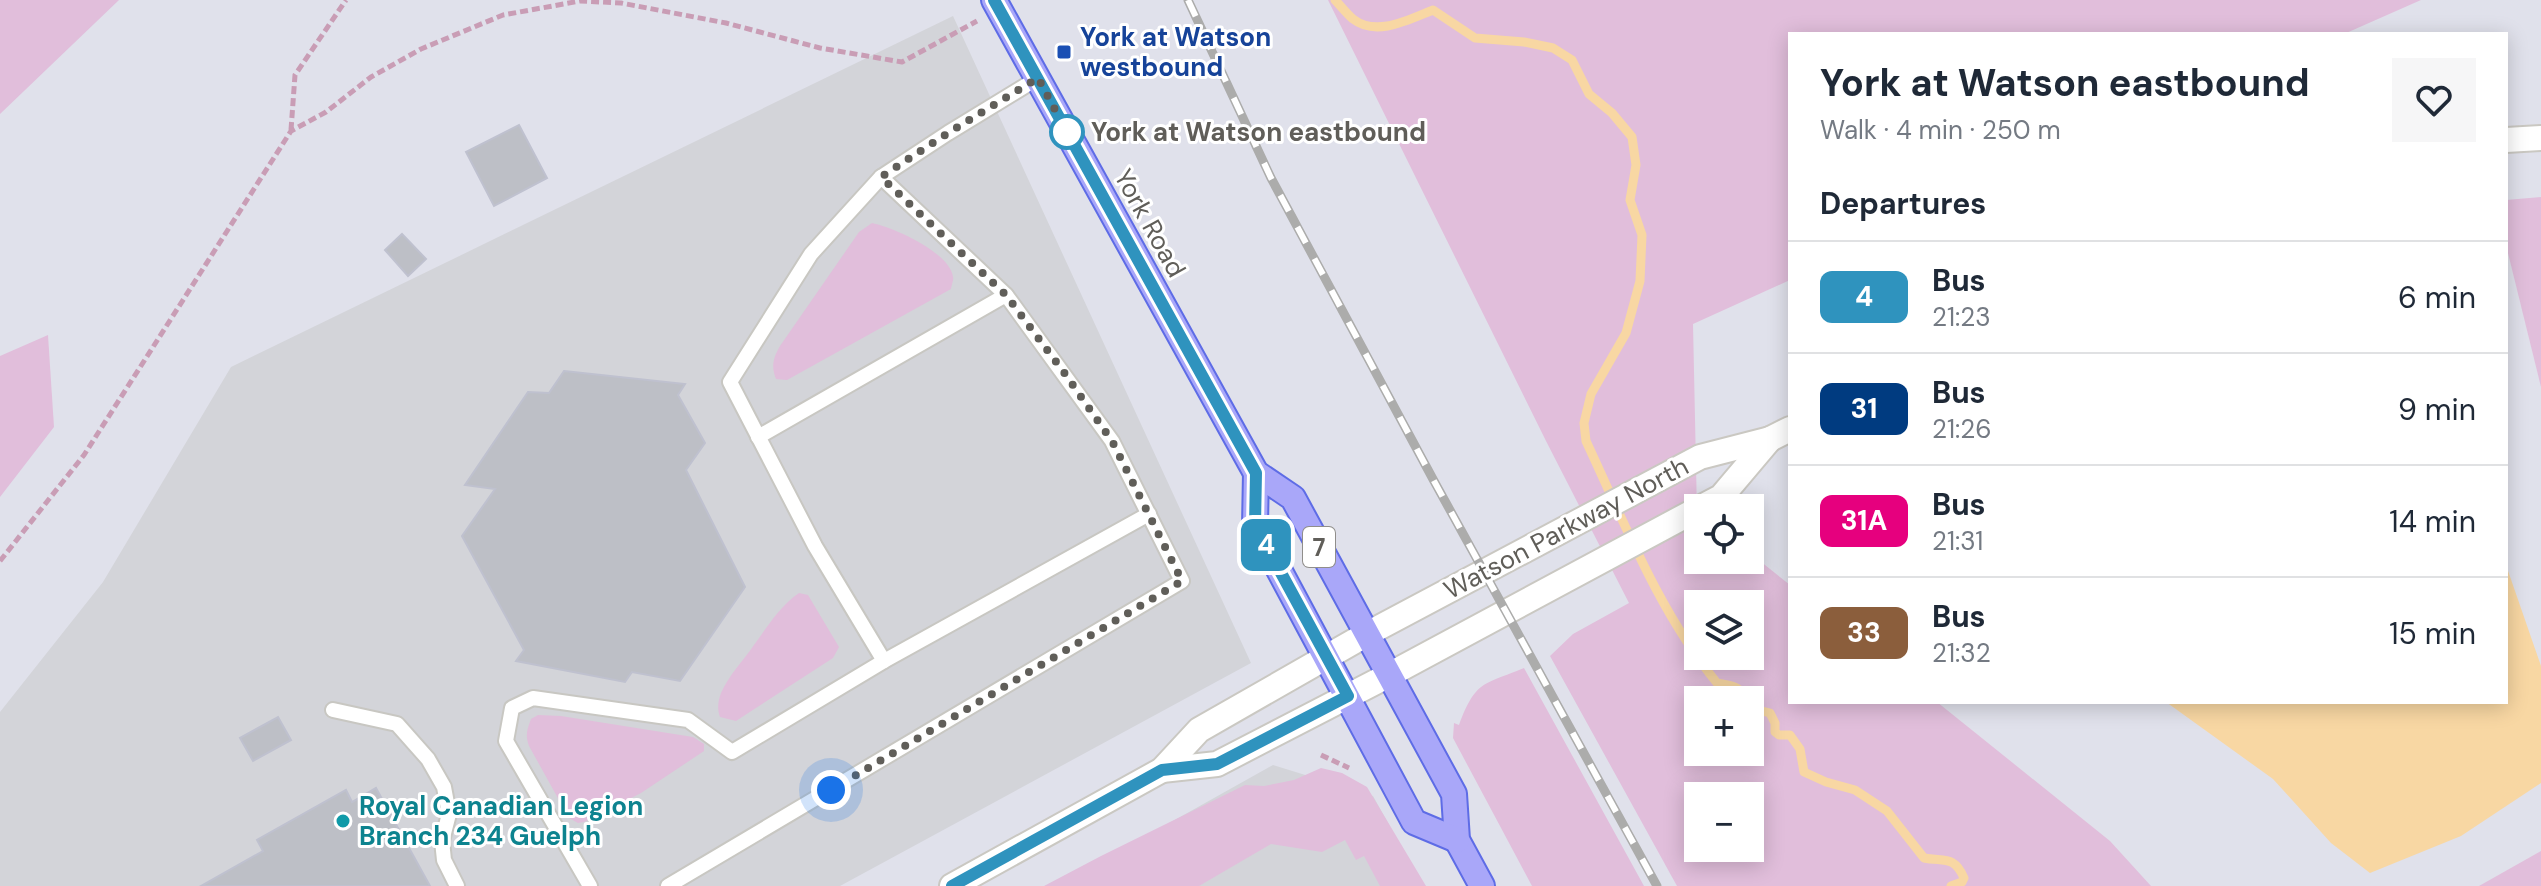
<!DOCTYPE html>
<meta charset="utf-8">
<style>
:root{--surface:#fff;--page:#f6f6f7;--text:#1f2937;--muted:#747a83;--line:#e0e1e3}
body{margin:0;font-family:"DM Sans",sans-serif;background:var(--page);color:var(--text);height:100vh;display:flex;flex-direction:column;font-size:30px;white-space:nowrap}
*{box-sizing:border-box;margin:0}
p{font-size:26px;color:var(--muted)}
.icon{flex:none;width:44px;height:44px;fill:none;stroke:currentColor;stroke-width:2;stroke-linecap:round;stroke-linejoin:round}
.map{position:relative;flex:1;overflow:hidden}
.drawer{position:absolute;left:1788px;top:32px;width:720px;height:672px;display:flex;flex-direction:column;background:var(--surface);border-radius:0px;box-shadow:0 4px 20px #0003}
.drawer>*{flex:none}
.badge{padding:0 16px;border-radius:12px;font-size:28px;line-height:52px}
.fabs{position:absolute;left:1684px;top:494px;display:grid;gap:16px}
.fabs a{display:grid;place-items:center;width:80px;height:80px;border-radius:0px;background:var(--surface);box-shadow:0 4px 20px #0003;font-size:40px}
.you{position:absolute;width:40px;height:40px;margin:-20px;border:6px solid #fff;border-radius:50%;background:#1a73e8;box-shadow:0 0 0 12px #1a73e833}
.map>.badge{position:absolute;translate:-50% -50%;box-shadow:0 0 0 4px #fff}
h2{padding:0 32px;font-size:30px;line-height:72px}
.round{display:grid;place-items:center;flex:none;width:84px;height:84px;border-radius:0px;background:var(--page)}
.summary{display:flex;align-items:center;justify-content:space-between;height:136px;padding:0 32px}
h1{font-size:38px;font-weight:700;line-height:60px}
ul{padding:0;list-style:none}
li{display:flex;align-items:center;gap:24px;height:112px;padding:0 32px;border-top:2px solid var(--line)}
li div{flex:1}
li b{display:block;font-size:30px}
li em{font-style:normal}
li .badge{min-width:88px;font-weight:700;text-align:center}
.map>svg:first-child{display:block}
</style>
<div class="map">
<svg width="2541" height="886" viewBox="0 0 2541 886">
<rect width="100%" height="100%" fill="#e0e1eb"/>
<g fill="#d3d4d9">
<polygon points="953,16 1251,663 840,886 0,886 0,712 103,582 231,367"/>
<polygon points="1273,765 1373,796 1423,886 1057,886"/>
</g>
<g fill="#e1bedb" fill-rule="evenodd">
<polygon points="0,0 119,0 0,114"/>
<path d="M1328,0H2421L2344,34H1790V280L1693,324L1698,560H1750V553L1790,585V702H1937L2110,841L2151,886H1677L1550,656L1573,634L1629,603L1546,441ZM1698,604H1750V656H1698ZM1698,700H1750V752H1698ZM1698,796H1750V848H1698Z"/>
<polygon points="2541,197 2541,387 2506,245 2506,200"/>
<path d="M872,223C892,227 950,252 953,277C954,279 951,287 951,289L787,380L776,379C771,367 773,358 780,346L859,232Z"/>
<polygon points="48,335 54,427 0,497 0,356"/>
<path d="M799,593L808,595L839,647L833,658L736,721L720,717C717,709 718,701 721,693C729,675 743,661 754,645C768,626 779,607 799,593Z"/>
<path d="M1524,668L1644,886H1532L1453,738L1454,723L1459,725C1476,680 1483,685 1524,668Z"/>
<path d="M538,715L561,716L693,737L704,744V751L641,793L584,822L578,823L569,818L529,746C525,735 527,730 531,719Z"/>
<polygon points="1321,768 1342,773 1367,787 1426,886 1380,886 1364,856 1356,860 1345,840 1322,852 1271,844 1199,886 1044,886 1101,856 1245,785 1264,786 1294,780"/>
<polygon points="2541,851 2541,886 2479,886"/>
</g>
<polygon fill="#f8d7a3" points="2506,565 2541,666 2541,783 2461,836 2370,873 2331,843 2273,779 2166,702 2506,702"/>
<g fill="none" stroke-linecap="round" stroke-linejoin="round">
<g stroke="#f8d7a3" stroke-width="9">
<path d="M1335,0C1341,6 1346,13 1353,19C1376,37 1408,20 1433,10L1475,38L1524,42L1553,48L1572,60L1589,94L1612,113L1632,137L1636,165L1630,200L1642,235L1640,281L1626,333L1591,394L1584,423L1586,441C1625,524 1659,612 1717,683C1731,686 1741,685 1745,700"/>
<path d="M1750,708L1770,713L1775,723V732L1779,735H1790L1800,749L1804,772L1826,782L1855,790L1887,811L1924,858C1944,862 1954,855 1964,878L1962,882L1951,886"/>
</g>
</g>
<g fill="#bdbfc6" stroke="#bfc1cf" stroke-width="2">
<polygon points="519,125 547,178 494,206 466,152"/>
<polygon points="402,234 426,259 408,276 385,250"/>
<polygon points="564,371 685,384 678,395 705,443 686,470 745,587 680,681 632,672 625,682 516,661 524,650 462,536 495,489 465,485 528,392 549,393"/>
<polygon points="278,717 291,740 253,761 240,738"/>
<polygon points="376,788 430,886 201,886 263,851 257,840 346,790 352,802"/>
</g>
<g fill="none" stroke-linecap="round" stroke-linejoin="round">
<g stroke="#c8c7c2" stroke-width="18">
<g id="service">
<polyline points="881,177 1006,295"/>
<polyline points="884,661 815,546 730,382 811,254 881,177 948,133 1038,78"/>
<polyline points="333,710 397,724 428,759 444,787 449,814 442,841 444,860 457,886"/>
<polyline points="590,886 506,741 512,708 533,698 688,720 732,752 884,661 1149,514"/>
<polyline points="668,886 1182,581 1112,441 1006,295 758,437"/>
</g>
</g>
<g stroke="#cac8c2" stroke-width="28">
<g id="secondary">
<polyline points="2506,140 2541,138"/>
<polyline points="1700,508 1721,497 1770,439"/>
<polyline points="1162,770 1217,764 1389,675 1698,509"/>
<polyline points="952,886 1162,770 1199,730 1367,634 1700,457 1770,439 1790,429"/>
</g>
</g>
<g stroke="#5e6ce6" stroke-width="28">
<g id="primary">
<polyline points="994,0 1256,473 1293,498 1454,794 1457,840 1482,886"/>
<polyline points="1256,473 1255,525 1414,822 1457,840"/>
</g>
</g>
<g stroke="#c99db5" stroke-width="5" stroke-dasharray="8 4" stroke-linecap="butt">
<polyline points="291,130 295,75 346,0"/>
<polyline points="0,561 84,455 291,131 326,112 371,77 421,49 503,15 580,1 621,3 726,23 820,48 902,62 977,21"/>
<polyline points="1321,755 1349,768"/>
</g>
<use href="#service" stroke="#fff" stroke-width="14"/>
<use href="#secondary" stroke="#fff" stroke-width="24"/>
<use href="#primary" stroke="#a9a7f9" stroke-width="24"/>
<g stroke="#acacab" stroke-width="9">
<polyline id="rail" points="1188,0 1271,178 1434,481 1657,886"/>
</g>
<use href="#rail" stroke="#fff" stroke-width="6" stroke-dasharray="18" stroke-linecap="butt"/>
</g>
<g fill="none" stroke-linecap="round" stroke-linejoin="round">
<g stroke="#fff" stroke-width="18">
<polyline id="line" points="952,886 1162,770 1217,764 1348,696 1255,525 1256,473 994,0"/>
</g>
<use href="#line" stroke="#2f93be" stroke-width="12"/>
<polyline stroke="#605e59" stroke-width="8" stroke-dasharray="0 14.4" points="831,790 1182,581 1112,441 1063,371 1006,295 881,177 948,133 1038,78 1067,132"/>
</g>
<rect fill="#1a4fb4" stroke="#fff" stroke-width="3" x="1056" y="44" width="16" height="16" rx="4"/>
<circle fill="#fff" stroke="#2f93be" stroke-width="4" cx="1067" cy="132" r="16"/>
<circle fill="#0f9aa8" stroke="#fff" stroke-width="3" cx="343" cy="821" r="8"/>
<g text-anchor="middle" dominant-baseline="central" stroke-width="6" stroke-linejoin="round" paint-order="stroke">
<rect fill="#fff" stroke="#908e8b" stroke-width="2" x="1303" y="527" width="32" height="40" rx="6"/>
<g font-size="24" font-weight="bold" fill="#605e59">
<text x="1319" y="547">7</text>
</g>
<g font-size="26" font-weight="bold" fill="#164399" stroke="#fff" text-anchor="start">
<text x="1080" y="37">York at Watson<tspan x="1080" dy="30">westbound</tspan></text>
</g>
<g font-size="26" font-weight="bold" fill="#605e59" stroke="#fff" text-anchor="start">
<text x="1091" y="132">York at Watson eastbound</text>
</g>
<g font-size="26" fill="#605e59" stroke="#fff">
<text transform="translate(1150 223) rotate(61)">York Road</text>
<text transform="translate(1566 528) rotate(-28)">Watson Parkway North</text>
</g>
<g font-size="26" font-weight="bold" fill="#0d838f" stroke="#fff" text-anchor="start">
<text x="359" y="806">Royal Canadian Legion<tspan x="359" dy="30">Branch 234 Guelph</tspan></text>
</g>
</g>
</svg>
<div class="fabs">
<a><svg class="icon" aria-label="locate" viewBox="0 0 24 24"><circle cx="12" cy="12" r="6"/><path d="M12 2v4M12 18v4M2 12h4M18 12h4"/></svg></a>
<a><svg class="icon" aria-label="layers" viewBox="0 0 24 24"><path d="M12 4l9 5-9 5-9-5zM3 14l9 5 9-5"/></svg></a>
<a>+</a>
<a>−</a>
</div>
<div class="you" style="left:831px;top:790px"></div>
<b class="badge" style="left:1266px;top:545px;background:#2f93be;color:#fff">4</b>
<section class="drawer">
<div class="summary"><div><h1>York at Watson eastbound</h1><p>Walk · 4 min · 250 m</p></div><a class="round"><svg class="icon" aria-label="heart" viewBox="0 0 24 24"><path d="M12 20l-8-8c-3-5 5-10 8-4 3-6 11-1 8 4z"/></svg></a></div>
<h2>Departures</h2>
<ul>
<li><span class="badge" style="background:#2f93be;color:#fff">4</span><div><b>Bus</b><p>21:23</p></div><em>6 min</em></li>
<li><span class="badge" style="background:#003b80;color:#fff">31</span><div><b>Bus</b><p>21:26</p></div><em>9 min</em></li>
<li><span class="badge" style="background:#e6007e;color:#fff">31A</span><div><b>Bus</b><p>21:31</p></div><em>14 min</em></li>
<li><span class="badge" style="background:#8b5e3c;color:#fff">33</span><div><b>Bus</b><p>21:32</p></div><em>15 min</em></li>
</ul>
</section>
</div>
